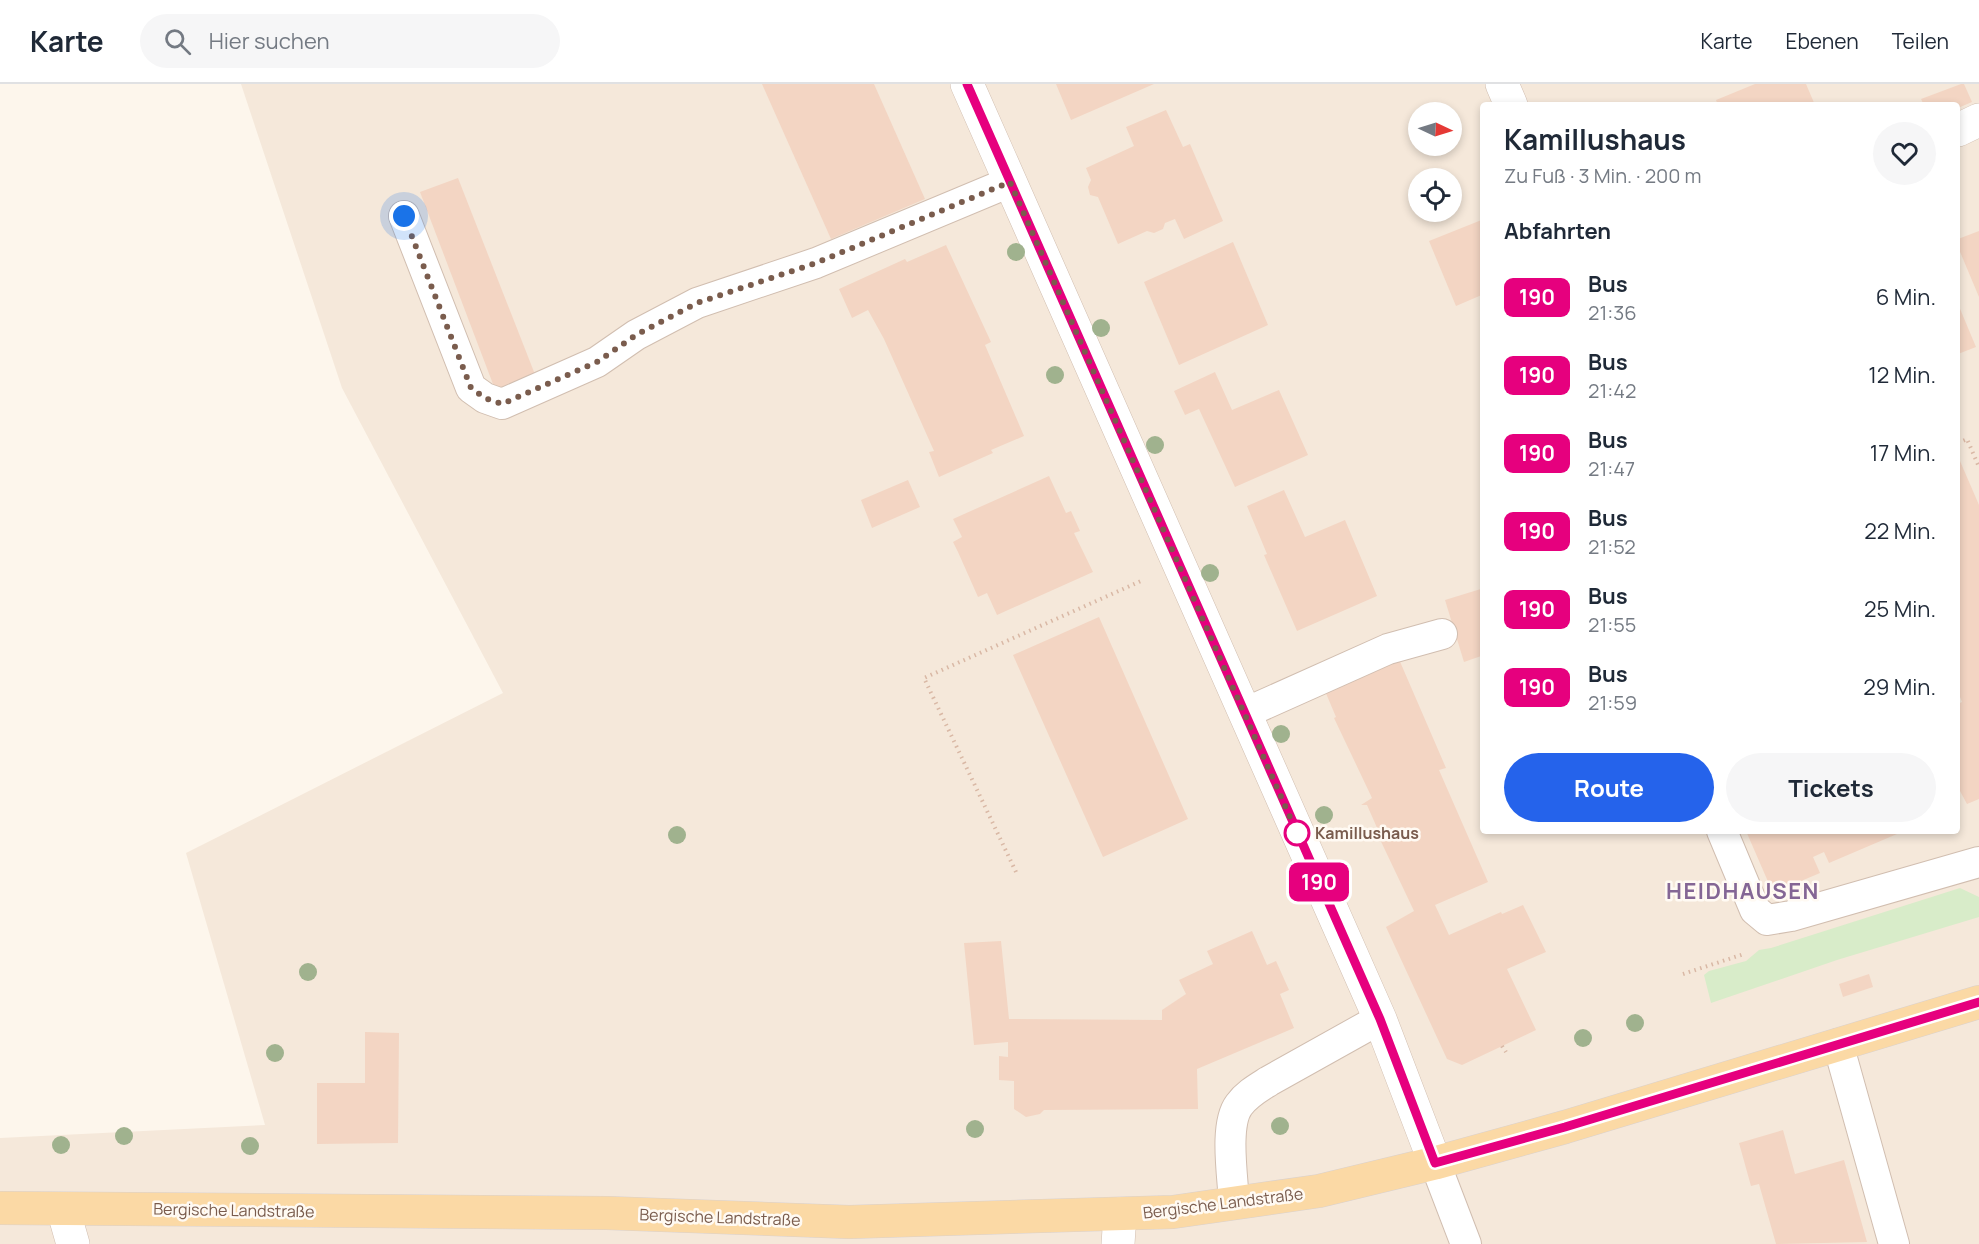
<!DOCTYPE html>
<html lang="de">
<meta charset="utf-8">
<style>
:root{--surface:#fff;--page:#f6f6f7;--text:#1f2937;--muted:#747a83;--line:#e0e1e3;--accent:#2563eb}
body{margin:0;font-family:Manrope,sans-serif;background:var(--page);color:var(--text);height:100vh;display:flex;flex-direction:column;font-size:22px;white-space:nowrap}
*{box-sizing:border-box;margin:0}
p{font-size:20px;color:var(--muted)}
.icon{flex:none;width:33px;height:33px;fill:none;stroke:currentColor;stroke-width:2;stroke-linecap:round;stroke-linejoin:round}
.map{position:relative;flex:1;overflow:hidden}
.details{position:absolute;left:1480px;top:18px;width:480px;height:732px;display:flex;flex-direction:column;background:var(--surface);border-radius:6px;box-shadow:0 3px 9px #0003}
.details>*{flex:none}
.badge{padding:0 12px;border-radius:9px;font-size:21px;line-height:39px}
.needle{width:39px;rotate:94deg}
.tools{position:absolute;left:1408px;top:18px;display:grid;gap:12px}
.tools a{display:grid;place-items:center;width:54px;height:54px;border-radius:50%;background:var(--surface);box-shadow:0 3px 9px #0003;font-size:30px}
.you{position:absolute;width:30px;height:30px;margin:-15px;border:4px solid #fff;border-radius:50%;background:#1a73e8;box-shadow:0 0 0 9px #1a73e833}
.map>.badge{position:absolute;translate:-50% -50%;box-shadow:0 0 0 3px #fff}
h2{padding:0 24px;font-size:22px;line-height:54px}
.round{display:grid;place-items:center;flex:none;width:63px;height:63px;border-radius:32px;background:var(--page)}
.head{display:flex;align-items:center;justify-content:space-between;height:102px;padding:0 24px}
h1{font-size:28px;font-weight:700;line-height:45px}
.cta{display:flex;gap:12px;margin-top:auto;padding:12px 24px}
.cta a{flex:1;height:69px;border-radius:36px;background:var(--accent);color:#fff;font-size:24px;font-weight:700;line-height:69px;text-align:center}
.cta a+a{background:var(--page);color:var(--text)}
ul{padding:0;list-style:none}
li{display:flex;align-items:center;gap:18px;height:78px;padding:0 24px}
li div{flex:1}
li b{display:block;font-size:22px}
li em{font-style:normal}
li .badge{min-width:66px;font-weight:700;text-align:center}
header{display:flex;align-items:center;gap:36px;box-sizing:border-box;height:84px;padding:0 30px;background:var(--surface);border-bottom:2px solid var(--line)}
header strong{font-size:28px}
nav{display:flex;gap:33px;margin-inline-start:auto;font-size:21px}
.search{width:420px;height:54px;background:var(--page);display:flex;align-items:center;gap:15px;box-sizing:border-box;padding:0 21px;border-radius:33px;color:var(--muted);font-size:22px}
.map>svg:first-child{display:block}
</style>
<header>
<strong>Karte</strong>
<div class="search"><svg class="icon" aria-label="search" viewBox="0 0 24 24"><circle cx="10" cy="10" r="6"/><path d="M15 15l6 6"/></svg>Hier suchen</div>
<nav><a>Karte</a><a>Ebenen</a><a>Teilen</a></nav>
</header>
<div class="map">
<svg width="1979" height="1160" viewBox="0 0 1979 1160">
<rect width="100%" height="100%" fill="#fdf6ec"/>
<path fill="#f5e8da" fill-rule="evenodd" d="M241,0H1979V1160H0V1054L265,1041L186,769L503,609L342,304ZM1484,21H1958V747H1484ZM1419,28H1452V62H1419ZM1419,94H1452V128H1419Z"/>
<polygon fill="#d8ecc9" points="1960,804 1979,813 1979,833 1837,876 1711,919 1704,891 1709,887 1746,877 1759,866 1771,864"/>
<g fill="#f3d5c3">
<polygon points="762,0 874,0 925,115 831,155"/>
<polygon points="1056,0 1154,0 1071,36"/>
<polygon points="1755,0 1806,0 1815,21 1718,21 1716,16"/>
<polygon points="1961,0 1964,0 1972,18 1958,24 1958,21 1924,21 1921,15"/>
<polygon points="1166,26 1183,63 1190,60 1223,137 1184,155 1175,135 1165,139 1163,145 1154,149 1147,147 1118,160 1098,113 1090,111 1088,103 1091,96 1086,84 1134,62 1126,43"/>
<polygon points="458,94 536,293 496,308 420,108"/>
<polygon points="1484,135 1484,210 1456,222 1429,157"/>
<polygon points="1979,147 1979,213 1958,163 1958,155"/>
<polygon points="1233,158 1268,241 1179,281 1144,198"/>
<polygon points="946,161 991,258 985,261 1024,352 991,366 993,369 939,393 929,368 934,367 884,255 868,226 852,234 839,205 905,175 907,178"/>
<polygon points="1958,220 1976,263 1958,270"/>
<polygon points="1215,288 1232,326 1279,306 1308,371 1235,403 1199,325 1185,331 1174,307"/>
<polygon points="1960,377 1979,421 1979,715 1967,720 1960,707 1958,708 1958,620 1962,618 1958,608 1958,378"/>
<polygon points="1049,392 1066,429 1071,427 1080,447 1074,449 1093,488 997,531 987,509 978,513 958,468 953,458 962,453 953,435"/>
<polygon points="908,396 920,423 872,444 861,416"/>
<polygon points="1284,406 1305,453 1345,436 1377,512 1297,547 1264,471 1267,470 1247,422"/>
<polygon points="1484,504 1484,571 1464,578 1445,516"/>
<polygon points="1099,533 1188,735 1103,773 1013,571"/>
<polygon points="1398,573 1446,684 1439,686 1488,798 1435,821 1449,851 1501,828 1502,830 1523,821 1546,868 1507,885 1536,946 1462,981 1447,975 1386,843 1414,827 1376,747 1378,746 1367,721 1361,721 1372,714 1334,634 1336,633 1325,607"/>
<polygon points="1746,747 1904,747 1829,779 1824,768 1813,773 1820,789 1773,809"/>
<polygon points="1252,847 1267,881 1276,877 1289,906 1280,910 1294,944 1197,985 1198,1025 1044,1026 1040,1030 1026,1033 1014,1025 1014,997 999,996 999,972 1008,973 1008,958 974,961 964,859 1001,857 1009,935 1162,936 1162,926 1186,910 1179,896 1213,880 1207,867"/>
<polygon points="1869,890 1873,903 1843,913 1839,900"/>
<polygon points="365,948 399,949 398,1059 317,1060 317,999 365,999"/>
<polygon points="1783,1046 1795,1090 1844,1076 1867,1158 1776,1160 1759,1100 1751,1102 1739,1059"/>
</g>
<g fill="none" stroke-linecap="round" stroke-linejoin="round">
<g stroke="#d1beb0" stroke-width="32">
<g id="service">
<polyline points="404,132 471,304 485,314 502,320 597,278 636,251 697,219 816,179 1010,98"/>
<polyline points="1245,629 1388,565 1442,550"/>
<polyline points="1722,747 1755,826 1767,836 1791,832 1979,778"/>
<polyline points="1838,960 1894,1160"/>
<polyline points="1435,1079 1466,1160"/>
<path d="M1234,1119C1233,1094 1224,1041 1239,1021C1247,1010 1258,1004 1269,997L1380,935"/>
</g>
</g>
<g stroke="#d1beb0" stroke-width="34">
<g id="minor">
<polyline points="967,0 1380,935 1435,1079"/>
<polyline points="1502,0 1511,21"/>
<polyline points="1958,46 1979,36"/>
<polyline points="63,1125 73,1160"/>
<polyline points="1118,1160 1120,1130"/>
</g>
</g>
<g stroke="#dad1cd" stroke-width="34">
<polyline id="primary" points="0,1124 607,1129 849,1138 1173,1128 1319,1107 1435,1079 1565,1043 1979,918"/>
</g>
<g stroke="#d9b8a5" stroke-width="4" stroke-dasharray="1.5 4.5" stroke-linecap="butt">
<polyline points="1958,359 1967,355 1979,383"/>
<polyline points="1016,788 924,594 1141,497"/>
<polyline points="1683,890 1744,870"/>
<polyline points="1502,962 1506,968"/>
</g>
<use href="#service" stroke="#fff" stroke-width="30"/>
<use href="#minor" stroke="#fff" stroke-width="33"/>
<use href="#primary" stroke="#fbd9a5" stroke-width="33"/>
</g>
<g fill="#a0b28e">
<circle cx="1016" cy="168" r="9"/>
<circle cx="1101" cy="244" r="9"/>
<circle cx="1055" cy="291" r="9"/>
<circle cx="1155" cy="361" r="9"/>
<circle cx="1210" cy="489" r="9"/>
<circle cx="1281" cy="650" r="9"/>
<circle cx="1324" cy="731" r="9"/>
<circle cx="677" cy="751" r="9"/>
<circle cx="308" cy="888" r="9"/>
<circle cx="1635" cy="939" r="9"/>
<circle cx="1583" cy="954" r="9"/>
<circle cx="275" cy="969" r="9"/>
<circle cx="1280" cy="1042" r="9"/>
<circle cx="975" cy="1045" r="9"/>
<circle cx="124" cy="1052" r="9"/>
<circle cx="61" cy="1061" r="9"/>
<circle cx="250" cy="1062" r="9"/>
</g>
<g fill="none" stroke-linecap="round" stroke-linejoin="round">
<g stroke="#fff" stroke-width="14">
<polyline id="line" points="967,0 1380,935 1435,1079 1565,1043 1979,918"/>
</g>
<use href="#line" stroke="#e6007e" stroke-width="9"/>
<polyline stroke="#7a5c4d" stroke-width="6" stroke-dasharray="0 10.8" points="404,132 471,304 485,314 502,320 597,278 636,251 697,219 816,179 1010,98 1297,749"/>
</g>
<circle fill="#fff" stroke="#e6007e" stroke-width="3" cx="1297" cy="749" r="12"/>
<g text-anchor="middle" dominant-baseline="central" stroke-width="5" stroke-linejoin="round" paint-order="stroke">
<g font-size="16" font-weight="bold" fill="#7a5c4d" stroke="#fffaf3" text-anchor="start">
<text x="1315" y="749">Kamillushaus</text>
</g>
<g font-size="16" fill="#7a5c4d" stroke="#fffaf3">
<text transform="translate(1223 1119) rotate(-7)">Bergische Landstraße</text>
<text transform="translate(234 1126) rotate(1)">Bergische Landstraße</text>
<text transform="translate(720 1133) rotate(2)">Bergische Landstraße</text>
</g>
<g font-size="22" font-weight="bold" letter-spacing="1.5" fill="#846695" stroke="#fffaf3">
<text x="1743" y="807">HEIDHAUSEN</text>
</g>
</g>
</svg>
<div class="tools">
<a><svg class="needle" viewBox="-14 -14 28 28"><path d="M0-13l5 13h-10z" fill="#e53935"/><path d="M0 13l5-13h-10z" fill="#747a83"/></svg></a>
<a><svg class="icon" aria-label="locate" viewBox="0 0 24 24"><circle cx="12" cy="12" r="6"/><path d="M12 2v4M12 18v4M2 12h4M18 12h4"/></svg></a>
</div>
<div class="you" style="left:404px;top:132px"></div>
<b class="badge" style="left:1319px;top:798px;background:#e6007e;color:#fff">190</b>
<section class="details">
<div class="head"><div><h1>Kamillushaus</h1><p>Zu Fuß · 3 Min. · 200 m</p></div><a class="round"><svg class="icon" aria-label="heart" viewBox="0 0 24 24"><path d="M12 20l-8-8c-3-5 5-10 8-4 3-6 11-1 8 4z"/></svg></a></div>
<h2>Abfahrten</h2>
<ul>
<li><span class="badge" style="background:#e6007e;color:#fff">190</span><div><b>Bus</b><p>21:36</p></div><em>6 Min.</em></li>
<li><span class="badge" style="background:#e6007e;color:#fff">190</span><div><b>Bus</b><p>21:42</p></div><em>12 Min.</em></li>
<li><span class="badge" style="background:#e6007e;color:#fff">190</span><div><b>Bus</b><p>21:47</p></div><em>17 Min.</em></li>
<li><span class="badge" style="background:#e6007e;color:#fff">190</span><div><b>Bus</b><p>21:52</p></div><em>22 Min.</em></li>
<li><span class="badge" style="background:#e6007e;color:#fff">190</span><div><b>Bus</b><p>21:55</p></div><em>25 Min.</em></li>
<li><span class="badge" style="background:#e6007e;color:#fff">190</span><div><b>Bus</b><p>21:59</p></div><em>29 Min.</em></li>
</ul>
<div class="cta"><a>Route</a><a>Tickets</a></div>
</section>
</div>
